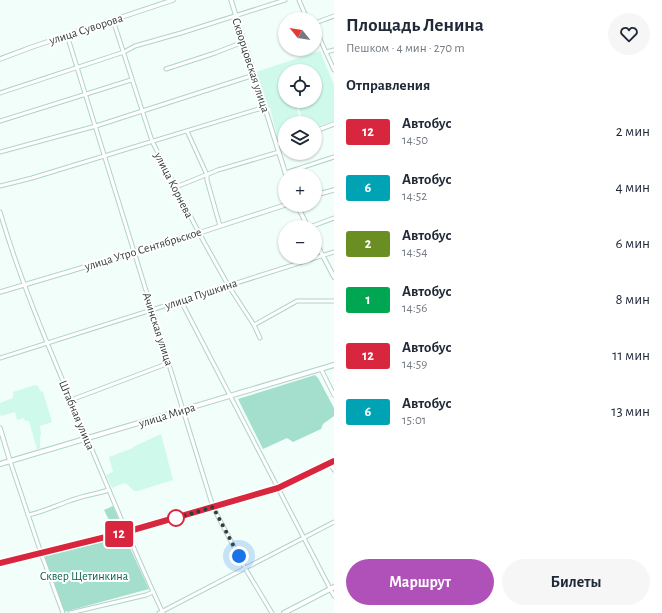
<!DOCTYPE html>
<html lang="ru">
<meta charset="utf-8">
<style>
:root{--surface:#fff;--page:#f6f6f7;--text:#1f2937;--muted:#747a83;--accent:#b051ba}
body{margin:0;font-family:"Alegreya Sans",sans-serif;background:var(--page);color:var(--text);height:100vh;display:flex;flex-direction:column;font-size:15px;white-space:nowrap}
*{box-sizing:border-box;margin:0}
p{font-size:13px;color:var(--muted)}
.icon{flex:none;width:22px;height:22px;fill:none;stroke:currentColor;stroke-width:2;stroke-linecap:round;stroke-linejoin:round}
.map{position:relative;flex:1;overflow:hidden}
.side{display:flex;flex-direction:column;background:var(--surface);width:328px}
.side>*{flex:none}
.badge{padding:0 8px;border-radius:3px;font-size:14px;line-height:26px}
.needle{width:26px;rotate:300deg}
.buttons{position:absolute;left:278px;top:12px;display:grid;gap:8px}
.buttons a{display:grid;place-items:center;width:44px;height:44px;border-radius:50%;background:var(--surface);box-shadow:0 1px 3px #0004;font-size:20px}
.you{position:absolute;width:20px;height:20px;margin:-10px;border:3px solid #fff;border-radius:50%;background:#1a73e8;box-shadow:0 0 0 6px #1a73e833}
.map>.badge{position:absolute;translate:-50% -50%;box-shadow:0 0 0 2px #fff}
h2{padding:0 12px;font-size:15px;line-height:36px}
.round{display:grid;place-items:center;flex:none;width:42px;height:42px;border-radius:21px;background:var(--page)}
.summary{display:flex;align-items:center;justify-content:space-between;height:68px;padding:0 12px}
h1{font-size:19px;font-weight:700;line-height:30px}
.button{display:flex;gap:8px;margin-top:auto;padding:8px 12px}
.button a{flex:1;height:46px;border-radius:24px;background:var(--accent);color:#fff;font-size:16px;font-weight:700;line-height:46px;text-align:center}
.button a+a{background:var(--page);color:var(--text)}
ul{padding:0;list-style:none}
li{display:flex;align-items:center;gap:12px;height:56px;padding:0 12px}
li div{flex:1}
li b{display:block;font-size:15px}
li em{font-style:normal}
li .badge{min-width:44px;font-weight:700;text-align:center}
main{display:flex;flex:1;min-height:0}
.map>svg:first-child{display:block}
</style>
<main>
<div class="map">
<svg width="334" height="613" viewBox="0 0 334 613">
<rect width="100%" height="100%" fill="#f1fefa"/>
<g fill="#cef9eb">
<polygon points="320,51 334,85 334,121 315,127 315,123 303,123 297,101 315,101 315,71 285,71 285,88 282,89 285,89 285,101 295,101 301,123 285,123 285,138 278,141 270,108 267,108 256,72"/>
<polygon points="35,385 38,386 40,391 43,392 52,422 40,426 41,434 40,436 40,448 37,449 29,421 25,421 24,418 17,420 15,412 1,416 0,413 0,403 13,398 13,392"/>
<polygon points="161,434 173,480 138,491 134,491 128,485 124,483 112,488 106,475 113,472 109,457 133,448 133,447"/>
</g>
<g fill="#a3dfcc">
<polygon points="315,375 318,378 334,408 334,416 323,424 321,429 293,442 287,438 263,449 238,399"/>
<polygon points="113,506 122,527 119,530 116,532 111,522 110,522 104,510"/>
<polygon points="124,535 149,589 64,612 44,555"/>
</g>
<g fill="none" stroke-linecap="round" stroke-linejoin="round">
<g stroke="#b2d2c8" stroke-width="5">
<g id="minor">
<polyline points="299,0 307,19"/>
<polyline points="113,20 152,141 199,233 228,285 254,325 260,338"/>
<polyline points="315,23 334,16"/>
<polyline points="315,28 334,70"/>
<polyline points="67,35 213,507 245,568 272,613"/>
<polyline points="326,52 334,50"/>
<polyline points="166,69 215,53 243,42"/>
<polyline points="0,93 124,52 135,46 181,33 285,0"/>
<polyline points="0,121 131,80"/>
<polyline points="187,131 207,175 207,180 220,226"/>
<polyline points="0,152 96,126 254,75"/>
<polyline points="285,173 334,157"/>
<polyline points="0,186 32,178 265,107"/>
<polyline points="176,187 218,170 279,152"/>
<path d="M0,212C23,290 56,364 87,438C112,497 136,556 163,613"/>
<polyline points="310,227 334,218"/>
<polyline points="181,301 334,596"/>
<polyline points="254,325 297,301 334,301"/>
<polyline points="0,358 334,252"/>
<polyline points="321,369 334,395"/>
<polyline points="71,400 169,363"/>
<polyline points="10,461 41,553 63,613"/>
<polyline points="330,463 334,470"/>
<path d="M28,515C43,512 55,506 69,501C82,496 96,494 109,490"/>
<polyline points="0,563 126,532 278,488 334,461"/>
<polyline points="70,613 146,595 153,592"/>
<polyline points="159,613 334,522"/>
</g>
</g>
<g stroke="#b2d2c8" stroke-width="5.5">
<g id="tertiary">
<polyline points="231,0 286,175"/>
<polyline points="0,59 32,47 173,0"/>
<polyline points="315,131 334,124"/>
<polyline points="277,144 285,142"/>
<polyline points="315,195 334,190"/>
<polyline points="297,205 308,227"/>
<polyline points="315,241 334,277"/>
<polyline points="0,292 199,233 285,205"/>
<polyline points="0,428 10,461"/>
</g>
</g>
<g stroke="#b2d2c8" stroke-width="6">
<g id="secondary">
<polyline points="0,464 334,365"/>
<polyline points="284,613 334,587"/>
</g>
</g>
<use href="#minor" stroke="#fff" stroke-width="3"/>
<use href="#tertiary" stroke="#fff" stroke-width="3.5"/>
<use href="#secondary" stroke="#fff" stroke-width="4"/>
</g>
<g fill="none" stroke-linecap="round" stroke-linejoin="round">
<g stroke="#fff" stroke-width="9">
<polyline id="line" points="0,563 126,532 278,488 334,461"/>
</g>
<use href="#line" stroke="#d7263d" stroke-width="6"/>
<polyline stroke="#313e3a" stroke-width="4" stroke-dasharray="0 7.2" points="176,518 170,520 213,507 239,556"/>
</g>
<circle fill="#fff" stroke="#d7263d" stroke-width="2" cx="176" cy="518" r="8"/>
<g text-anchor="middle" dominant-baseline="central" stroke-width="4" stroke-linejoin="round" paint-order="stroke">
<g font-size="12" fill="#313e3a" stroke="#fff">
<text transform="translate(86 29) rotate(-18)">улица Суворова</text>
<text transform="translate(251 65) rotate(72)">Скворцовская улица</text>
<text transform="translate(174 185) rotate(63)">улица Корнева</text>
<text transform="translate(143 249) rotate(-17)">улица Утро Сентябрьское</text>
<text transform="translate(201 294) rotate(-18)">улица Пушкина</text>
<text transform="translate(158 329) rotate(72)">Ачинская улица</text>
<text transform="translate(77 415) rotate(67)">Штабная улица</text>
<text transform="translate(167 415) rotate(-17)">улица Мира</text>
</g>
<g font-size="12" fill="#0b6553" stroke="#fff">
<text x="84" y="576">Сквер Щетинкина</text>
</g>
</g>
</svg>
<div class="buttons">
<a><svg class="needle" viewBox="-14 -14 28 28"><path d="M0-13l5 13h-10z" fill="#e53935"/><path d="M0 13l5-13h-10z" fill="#747a83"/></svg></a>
<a><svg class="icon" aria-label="locate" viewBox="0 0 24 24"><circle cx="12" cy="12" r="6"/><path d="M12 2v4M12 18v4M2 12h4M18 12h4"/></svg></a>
<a><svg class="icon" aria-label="layers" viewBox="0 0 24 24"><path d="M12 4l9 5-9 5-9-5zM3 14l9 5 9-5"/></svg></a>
<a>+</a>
<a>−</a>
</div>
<div class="you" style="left:239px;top:556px"></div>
<b class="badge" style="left:119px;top:534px;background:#d7263d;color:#fff">12</b>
</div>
<section class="side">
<div class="summary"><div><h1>Площадь Ленина</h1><p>Пешком · 4 мин · 270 m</p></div><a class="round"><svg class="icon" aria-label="heart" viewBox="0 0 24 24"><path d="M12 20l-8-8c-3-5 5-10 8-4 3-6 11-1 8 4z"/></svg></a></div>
<h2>Отправления</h2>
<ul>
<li><span class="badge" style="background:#d7263d;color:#fff">12</span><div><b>Автобус</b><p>14:50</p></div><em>2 мин</em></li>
<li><span class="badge" style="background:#00a3b4;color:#fff">6</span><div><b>Автобус</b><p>14:52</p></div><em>4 мин</em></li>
<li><span class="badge" style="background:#6b8e23;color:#fff">2</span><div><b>Автобус</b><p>14:54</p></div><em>6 мин</em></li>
<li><span class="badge" style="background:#00a651;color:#fff">1</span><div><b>Автобус</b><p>14:56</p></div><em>8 мин</em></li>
<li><span class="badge" style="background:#d7263d;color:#fff">12</span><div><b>Автобус</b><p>14:59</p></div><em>11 мин</em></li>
<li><span class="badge" style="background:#00a3b4;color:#fff">6</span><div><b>Автобус</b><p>15:01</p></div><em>13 мин</em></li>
</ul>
<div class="button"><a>Маршрут</a><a>Билеты</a></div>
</section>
</main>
